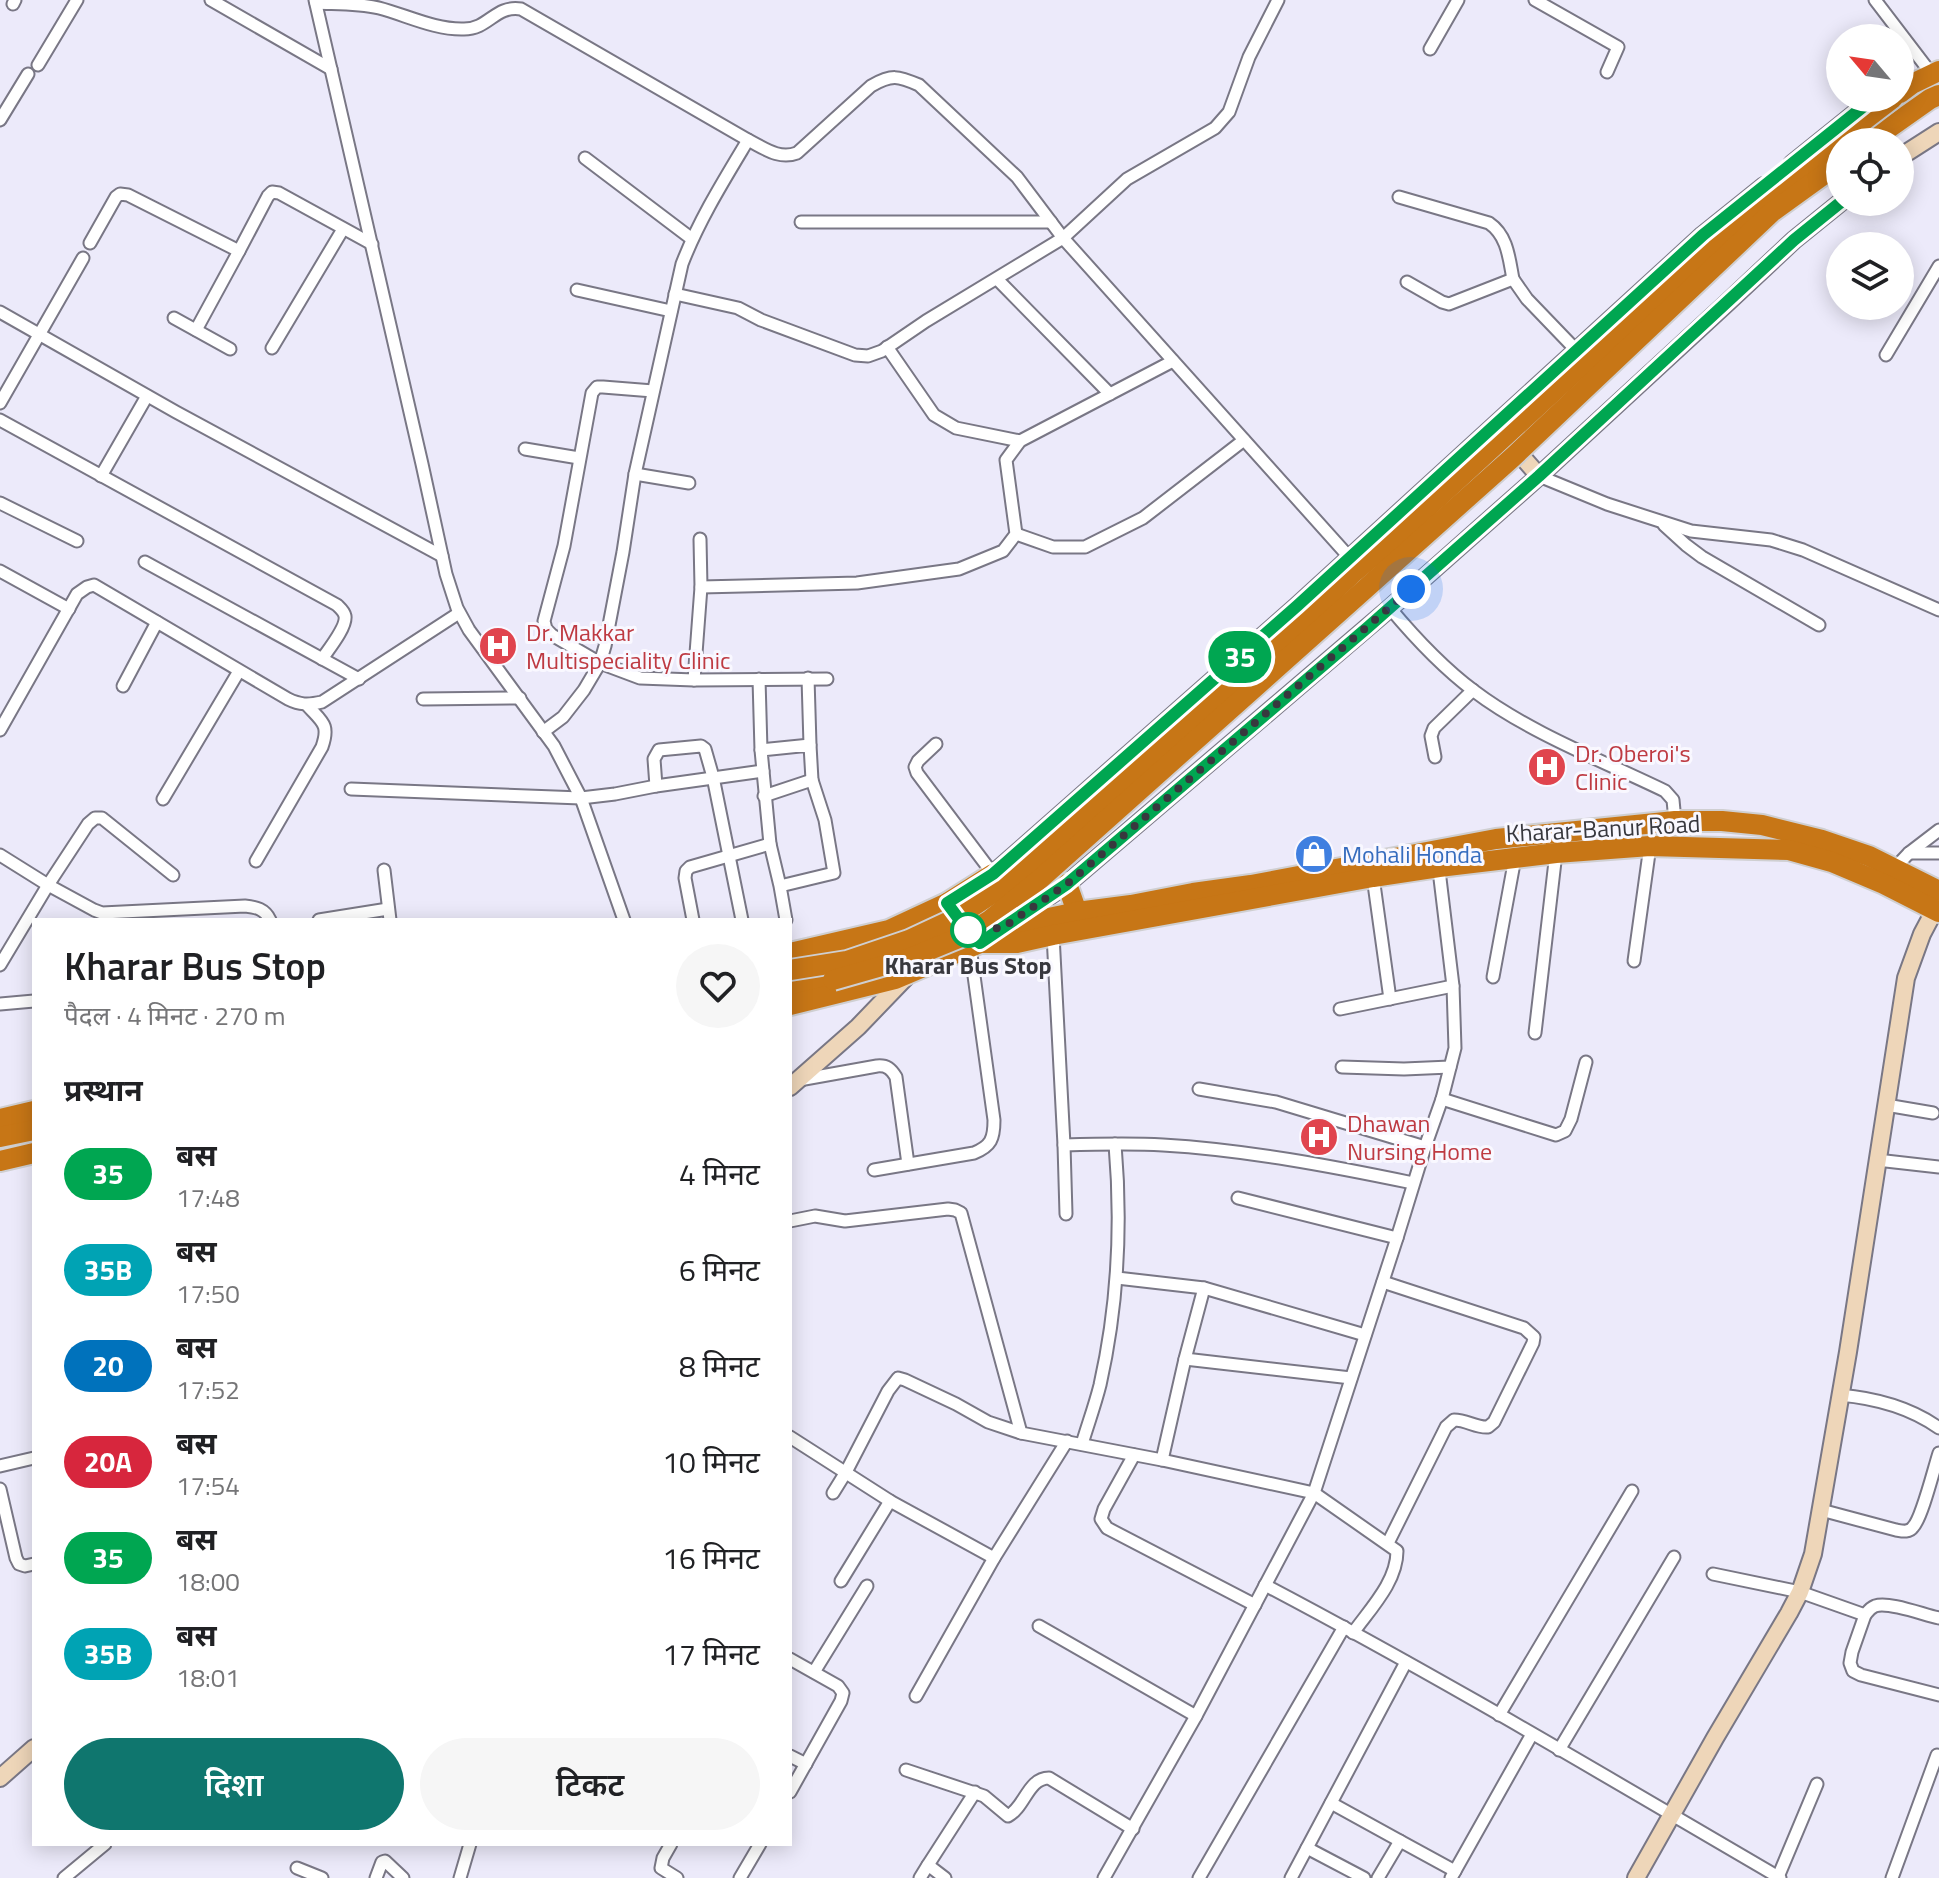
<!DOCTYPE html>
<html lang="hi">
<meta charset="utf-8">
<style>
:root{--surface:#fff;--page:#f6f6f6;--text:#202124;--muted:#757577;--accent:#0f766e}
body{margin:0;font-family:"Titillium Web","Noto Sans Devanagari",sans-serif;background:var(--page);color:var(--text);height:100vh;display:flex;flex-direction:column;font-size:30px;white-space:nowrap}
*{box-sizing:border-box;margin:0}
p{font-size:26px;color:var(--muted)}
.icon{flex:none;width:44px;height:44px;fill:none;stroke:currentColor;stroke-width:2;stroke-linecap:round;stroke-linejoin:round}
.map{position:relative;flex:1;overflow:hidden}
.details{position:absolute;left:32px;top:918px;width:760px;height:928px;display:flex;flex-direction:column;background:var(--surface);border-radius:0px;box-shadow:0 4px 20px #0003}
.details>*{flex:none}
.badge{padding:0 16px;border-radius:26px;font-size:28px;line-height:52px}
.needle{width:52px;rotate:299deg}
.controls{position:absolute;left:1826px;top:24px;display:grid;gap:16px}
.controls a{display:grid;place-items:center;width:88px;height:88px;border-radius:50%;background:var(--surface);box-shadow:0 4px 20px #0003;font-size:40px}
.you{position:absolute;width:40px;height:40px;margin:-20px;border:6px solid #fff;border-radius:50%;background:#1a73e8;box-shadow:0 0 0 12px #1a73e833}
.map>.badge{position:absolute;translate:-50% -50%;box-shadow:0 0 0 4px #fff}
h2{padding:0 32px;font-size:30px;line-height:72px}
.round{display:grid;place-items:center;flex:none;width:84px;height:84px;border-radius:42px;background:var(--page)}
.headline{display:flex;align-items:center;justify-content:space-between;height:136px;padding:0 32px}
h1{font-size:38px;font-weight:600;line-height:60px}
.action{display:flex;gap:16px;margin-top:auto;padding:16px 32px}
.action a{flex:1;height:92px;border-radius:48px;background:var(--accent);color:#fff;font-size:32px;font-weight:600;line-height:92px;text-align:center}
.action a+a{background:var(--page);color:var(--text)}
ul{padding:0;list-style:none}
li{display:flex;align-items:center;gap:24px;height:96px;padding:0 32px}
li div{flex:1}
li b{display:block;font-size:30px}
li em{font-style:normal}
li .badge{min-width:88px;font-weight:700;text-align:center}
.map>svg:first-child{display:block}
</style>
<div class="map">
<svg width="1939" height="1878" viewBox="0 0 1939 1878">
<rect width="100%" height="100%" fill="#eceafa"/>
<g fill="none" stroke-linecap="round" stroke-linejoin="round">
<g stroke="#797785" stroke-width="15">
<g id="street">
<polyline points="211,0 331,69"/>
<polyline points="315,0 422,464 446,574 457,608 469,630 554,746 581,798 624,920"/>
<polyline points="1535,0 1618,47 1607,72"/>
<polyline points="1875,0 1927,68"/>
<path d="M316,3C337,4 358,3 379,8C406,15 435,30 464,29C489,29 495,5 521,9L748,140C764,148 779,160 797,153L871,86C892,74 898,76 919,85L1017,177L1063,238L1350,558"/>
<polyline points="13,4 15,0"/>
<polyline points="1430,49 1458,0"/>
<polyline points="38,65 77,0"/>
<polyline points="0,120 28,74"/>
<polyline points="585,158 692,239"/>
<path d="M1399,197L1489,223C1508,236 1509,259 1513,279"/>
<polyline points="801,222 1051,222"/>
<polyline points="90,243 116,197 120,194 128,195 239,251 268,196 272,192 279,193 372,244"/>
<polyline points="997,279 1110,394"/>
<polyline points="1407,282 1442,302 1449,304 1513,279 1527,299 1577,351"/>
<polyline points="577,290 671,311"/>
<polyline points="675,294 738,308 761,320 855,355 868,356 882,351 926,321 1063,238 1127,179 1215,128 1229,112 1249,57 1278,0"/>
<polyline points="0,312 176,412 442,556"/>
<polyline points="174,318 230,349"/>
<polyline points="196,330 239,251"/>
<polyline points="887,347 934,415 956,428 1020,441"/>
<polyline points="272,348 343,229"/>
<polyline points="1886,355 1939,266"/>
<polyline points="653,391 603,387 597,387 592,393 564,546 544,621 546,629 552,635 600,663 640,678 694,680 827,679"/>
<polyline points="0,403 83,258"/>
<path d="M0,420L337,605C340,608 344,611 345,616C347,627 328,650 322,659"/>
<polyline points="525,449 579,458"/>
<polyline points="635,474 689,483"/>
<polyline points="101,476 147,396"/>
<polyline points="1539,476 1607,504 1691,531 1771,540 1803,550 1939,610"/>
<polyline points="0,503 77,541"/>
<polyline points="1664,525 1686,545 1702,557 1819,625"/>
<polyline points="1016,534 1053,547 1085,547 1143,518 1244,440"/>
<polyline points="145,562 359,679"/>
<polyline points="0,571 69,609"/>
<polyline points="701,587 857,583 959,569 1003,551 1016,534 1006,460 1020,441 1173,361"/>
<path d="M1390,608C1415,638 1442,667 1474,691C1528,732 1603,761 1665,791L1673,800L1675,821"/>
<polyline points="808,678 810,745"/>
<polyline points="759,679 761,750"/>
<polyline points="694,680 701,587 700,539"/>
<polyline points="123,686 157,622"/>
<polyline points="423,699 520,698"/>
<path d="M0,730L77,594L87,587L94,585L288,699C300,705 308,705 322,702L459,613"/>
<path d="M543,732L563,717L584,690L600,663L605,646L623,552L635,474L682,264C699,220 724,180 748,140"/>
<polyline points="936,744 918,761 915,767 917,773 993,874"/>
<polyline points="1435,757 1431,736 1434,728 1473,690"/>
<polyline points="656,786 654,759 659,750 701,746 705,749 713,777 742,920"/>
<polyline points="351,789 581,798 615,794 656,786 763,771"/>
<polyline points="764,796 812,780"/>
<polyline points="163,799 239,671"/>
<polyline points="1909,853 1939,853"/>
<path d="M0,855L48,885L94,910L102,913L245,906C256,907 265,909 270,920"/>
<path d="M256,861L322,747C330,724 322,722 307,705"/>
<polyline points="384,870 390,920"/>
<polyline points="1893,870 1909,853 1939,830"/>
<polyline points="1373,877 1390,999"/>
<polyline points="780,886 770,844 761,750 810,745 812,780 825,820 834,873 780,886 786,920"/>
<polyline points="319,920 388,909"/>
<polyline points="693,920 685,878 686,871 690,867 770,844"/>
<polyline points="1053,935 1064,1145 1066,1214"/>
<polyline points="1634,961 1650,846"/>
<polyline points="0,965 48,885 88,824 95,818 102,818 173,875"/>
<polyline points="1493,977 1515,858"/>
<polyline points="0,1004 34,1001"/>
<polyline points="1340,1009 1453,986"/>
<polyline points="1535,1033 1556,853"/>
<polyline points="1342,1067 1404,1069 1450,1067"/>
<path d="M799,1080L877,1066C887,1065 891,1069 896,1077L908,1164"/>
<polyline points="1199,1089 1276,1102 1425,1147"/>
<polyline points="1442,1099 1556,1135 1565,1131 1571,1119 1586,1062"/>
<polyline points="1886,1105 1933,1113"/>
<path d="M1064,1145C1097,1144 1130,1143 1163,1145C1247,1150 1331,1166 1413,1183"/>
<polyline points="1877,1160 1939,1167"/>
<path d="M874,1170L974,1153C991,1146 994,1139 994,1120L970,947"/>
<polyline points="1238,1198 1397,1238"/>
<path d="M790,1221L815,1216L845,1221L948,1209L955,1210L961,1213L1021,1433L1162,1460L1314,1493L1397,1551C1397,1582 1370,1609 1353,1633"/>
<polyline points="1117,1278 1204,1288 1365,1335"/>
<path d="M1383,1282L1524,1328L1534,1337L1533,1343L1494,1422L1488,1427C1476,1428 1467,1420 1454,1420L1446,1427L1388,1543"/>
<polyline points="1185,1359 1351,1378"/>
<path d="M1840,1395C1874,1398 1911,1408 1939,1428"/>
<polyline points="790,1437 890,1501 994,1558"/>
<path d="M1082,1444C1088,1424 1095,1405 1100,1385C1118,1305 1122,1225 1115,1144"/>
<polyline points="1134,1455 1104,1509 1101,1519 1107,1528 1255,1605"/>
<polyline points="1162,1460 1185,1359 1204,1288"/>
<polyline points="0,1466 34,1458"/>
<polyline points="0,1489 16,1558 19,1564 25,1566 34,1564"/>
<polyline points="833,1493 846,1472 888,1391 898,1378 905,1380 956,1404 988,1422 1021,1433"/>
<path d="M1821,1510L1896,1530C1902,1531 1909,1533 1913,1527C1922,1518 1934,1468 1939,1453"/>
<polyline points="1713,1574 1800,1592 1865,1615"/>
<polyline points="841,1581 890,1501"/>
<path d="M1265,1585C1440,1677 1610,1779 1780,1878"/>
<path d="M1939,1618C1924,1615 1889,1601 1875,1606C1870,1608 1869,1610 1865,1615L1852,1652L1850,1663L1853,1671L1861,1675L1939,1695"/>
<polyline points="1039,1626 1196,1716"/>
<polyline points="790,1659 838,1686 843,1693 841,1701 790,1792"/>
<polyline points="814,1672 867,1586"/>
<polyline points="916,1696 994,1558 1067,1441"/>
<polyline points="1499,1715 1632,1491"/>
<polyline points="1559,1750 1674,1557"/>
<polyline points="790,1756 806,1764"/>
<path d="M906,1770L984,1796L1008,1816C1025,1807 1028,1778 1049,1778L1133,1829"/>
<polyline points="1331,1803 1400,1841"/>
<polyline points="671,1844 663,1858 661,1868 677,1878"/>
<polyline points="1307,1848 1364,1878"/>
<polyline points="928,1865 975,1792"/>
<polyline points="297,1868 322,1878"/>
<polyline points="1778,1877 1817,1784"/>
<polyline points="64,1878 105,1844"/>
<polyline points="376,1878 382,1862 385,1861 403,1878"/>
<polyline points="460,1878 470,1844"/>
<polyline points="740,1878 760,1844"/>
<polyline points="920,1878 928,1865 945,1878"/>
<polyline points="1104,1878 1196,1716 1314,1493 1397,1238 1425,1147 1442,1099 1455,1048 1453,986 1438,862"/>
<polyline points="1199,1878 1344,1627"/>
<polyline points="1291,1878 1406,1662"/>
<polyline points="1378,1878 1400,1841 1455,1871"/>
<polyline points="1451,1878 1532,1734"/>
<polyline points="1892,1878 1937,1755"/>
</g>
</g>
<g stroke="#797785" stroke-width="20">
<g id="secondary">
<polyline points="1900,157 1939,132"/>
<polyline points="1792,164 1874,98"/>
<polyline points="1511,444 1539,476"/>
<polyline points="993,874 1297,606 1703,235 1764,186"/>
<polyline points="1008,924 1067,884 1390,608 1539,476 1727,303 1794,240 1841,202"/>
<polyline points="790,1087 858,1027 908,975"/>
<polyline points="0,1778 34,1748"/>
<polyline points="1636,1878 1715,1738 1789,1613 1800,1592 1813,1554 1848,1352 1906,978 1922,934 1939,902"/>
</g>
</g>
<g stroke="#cfcfd1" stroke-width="24">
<g id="highway">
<polyline points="1900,93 1912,84 1939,71"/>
<polyline points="1869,142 1930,99 1939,95"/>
<polyline points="1067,884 1077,912"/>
<polyline points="967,891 1002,928 1077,912 1131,905 1193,893 1251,885 1496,839 1675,821 1722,821 1762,825 1822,840 1869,856 1939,891"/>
<polyline points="947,903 973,938 980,943 1017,943 1053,935 1373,877 1439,867 1556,853 1650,846 1789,850 1832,862 1884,884 1939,912"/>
<polyline points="790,953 889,930 947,903 993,874"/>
<polyline points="790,988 833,980"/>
<polyline points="790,1005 895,979 980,943 989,937"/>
<polyline points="0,1119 34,1111"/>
<polyline points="0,1137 34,1130"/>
<polyline points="0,1161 34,1153"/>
</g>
</g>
<use href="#street" stroke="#fff" stroke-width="11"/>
<use href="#secondary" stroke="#eed6b9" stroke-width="16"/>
<use href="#highway" stroke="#c77616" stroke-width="20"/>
<g stroke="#cfcfd1" stroke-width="24" stroke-linecap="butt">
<g id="highway-bridge">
<polyline points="790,970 847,961 909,940 954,919 996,891 1052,845 1280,642 1354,572 1391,541 1769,193 1893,98"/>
<polyline points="833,980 910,958 966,935 990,920 1040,879 1513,457 1772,212 1840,163"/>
</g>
</g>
<use href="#highway-bridge" stroke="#c77616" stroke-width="20"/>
</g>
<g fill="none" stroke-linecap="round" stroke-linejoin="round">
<g stroke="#fff" stroke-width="18">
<polyline id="line" points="1841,202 1794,240 1539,476 1367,628 1067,884 980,943 973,938 947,903 993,874 1297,606 1703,235 1874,98"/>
</g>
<use href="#line" stroke="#00a651" stroke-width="12"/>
<polyline stroke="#38383e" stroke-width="8" stroke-dasharray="0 14.4" points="968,930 1002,928 1067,884 1411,589"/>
</g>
<defs>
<g id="hospital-disc" transform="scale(2)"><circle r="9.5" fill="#e0444e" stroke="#f9f8ff"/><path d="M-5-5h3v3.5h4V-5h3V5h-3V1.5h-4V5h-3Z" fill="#fff"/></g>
<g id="shop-disc" transform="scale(2)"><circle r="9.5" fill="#3f7fe0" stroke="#f9f8ff"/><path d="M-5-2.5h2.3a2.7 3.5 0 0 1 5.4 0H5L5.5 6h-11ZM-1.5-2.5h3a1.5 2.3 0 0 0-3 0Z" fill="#fff"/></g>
</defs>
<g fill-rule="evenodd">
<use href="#hospital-disc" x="498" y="646"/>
<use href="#hospital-disc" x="1547" y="767"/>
<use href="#shop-disc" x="1314" y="854"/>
<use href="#hospital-disc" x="1319" y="1137"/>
</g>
<circle fill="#fff" stroke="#00a651" stroke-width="4" cx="968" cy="930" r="16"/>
<g text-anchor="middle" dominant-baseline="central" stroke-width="6" stroke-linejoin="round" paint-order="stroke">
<g font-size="24" fill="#be3a42" stroke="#f9f8ff" text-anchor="start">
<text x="526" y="632">Dr. Makkar<tspan x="526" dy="28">Multispeciality Clinic</tspan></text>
<text x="1575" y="753">Dr. Oberoi's<tspan x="1575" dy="28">Clinic</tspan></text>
<text x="1347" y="1123">Dhawan<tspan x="1347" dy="28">Nursing Home</tspan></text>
</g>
<g font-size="24" fill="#38383e" stroke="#f9f8ff">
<text transform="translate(1603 828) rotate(-3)">Kharar-Banur Road</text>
</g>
<g font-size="24" fill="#366cbe" stroke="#f9f8ff" text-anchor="start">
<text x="1342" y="854">Mohali Honda</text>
</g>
<g font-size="24" font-weight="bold" fill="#38383e" stroke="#f9f8ff">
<text x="968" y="965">Kharar Bus Stop</text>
</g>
</g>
</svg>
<div class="controls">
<a><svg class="needle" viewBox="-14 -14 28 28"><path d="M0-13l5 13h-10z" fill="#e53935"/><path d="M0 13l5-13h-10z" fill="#757577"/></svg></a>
<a><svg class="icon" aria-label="locate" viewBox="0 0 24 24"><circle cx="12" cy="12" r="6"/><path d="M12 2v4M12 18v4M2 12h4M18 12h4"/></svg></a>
<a><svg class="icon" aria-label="layers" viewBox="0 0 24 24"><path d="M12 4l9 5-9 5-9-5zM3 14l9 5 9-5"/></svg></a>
</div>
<div class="you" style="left:1411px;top:589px"></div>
<b class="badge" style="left:1240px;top:657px;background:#00a651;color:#fff">35</b>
<section class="details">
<div class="headline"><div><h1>Kharar Bus Stop</h1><p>पैदल · 4 मिनट · 270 m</p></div><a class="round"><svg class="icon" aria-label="heart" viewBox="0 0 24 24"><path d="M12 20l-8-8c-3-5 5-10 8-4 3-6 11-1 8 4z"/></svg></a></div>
<h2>प्रस्थान</h2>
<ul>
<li><span class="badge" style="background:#00a651;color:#fff">35</span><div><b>बस</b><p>17:48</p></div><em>4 मिनट</em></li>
<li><span class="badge" style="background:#00a3b4;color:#fff">35B</span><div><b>बस</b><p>17:50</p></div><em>6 मिनट</em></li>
<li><span class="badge" style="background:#0072bc;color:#fff">20</span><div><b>बस</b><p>17:52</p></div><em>8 मिनट</em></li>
<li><span class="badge" style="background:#d7263d;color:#fff">20A</span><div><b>बस</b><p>17:54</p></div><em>10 मिनट</em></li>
<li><span class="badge" style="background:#00a651;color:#fff">35</span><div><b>बस</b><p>18:00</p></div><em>16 मिनट</em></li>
<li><span class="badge" style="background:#00a3b4;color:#fff">35B</span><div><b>बस</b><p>18:01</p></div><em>17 मिनट</em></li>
</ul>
<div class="action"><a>दिशा</a><a>टिकट</a></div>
</section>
</div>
